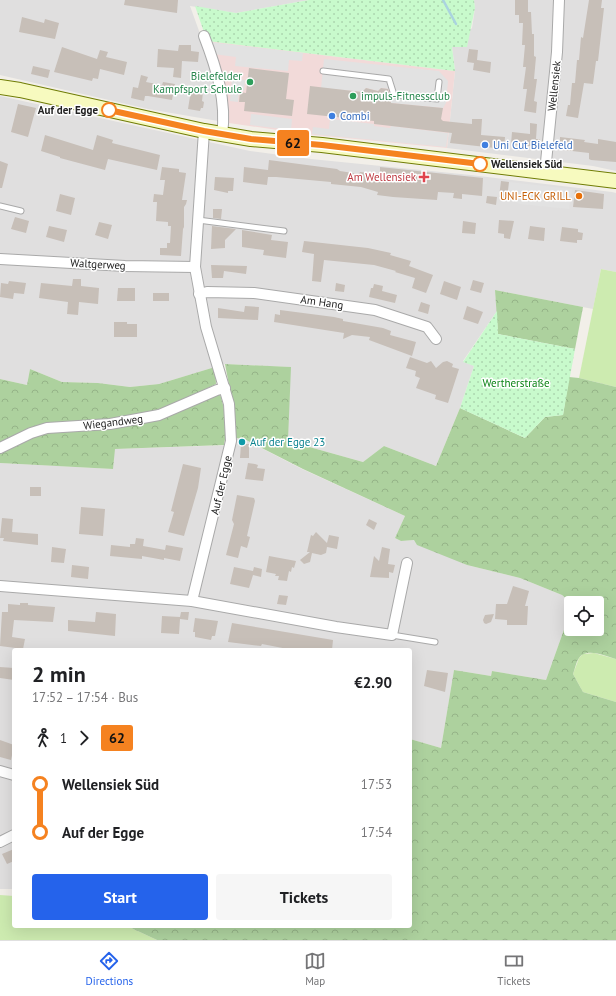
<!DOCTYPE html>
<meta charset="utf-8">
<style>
:root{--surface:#fff;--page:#f6f6f6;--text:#202124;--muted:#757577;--line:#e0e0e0;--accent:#2563eb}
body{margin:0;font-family:"PT Sans",sans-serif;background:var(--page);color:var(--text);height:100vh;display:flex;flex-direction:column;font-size:15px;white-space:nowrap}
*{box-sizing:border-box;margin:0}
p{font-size:13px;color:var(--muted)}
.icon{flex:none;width:22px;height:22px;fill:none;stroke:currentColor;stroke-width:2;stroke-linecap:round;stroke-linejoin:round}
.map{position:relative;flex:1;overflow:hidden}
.sheet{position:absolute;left:12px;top:648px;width:400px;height:280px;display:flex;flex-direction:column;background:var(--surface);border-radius:4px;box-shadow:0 4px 16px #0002}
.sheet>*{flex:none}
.badge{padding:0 8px;border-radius:3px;font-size:14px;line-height:26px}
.tools{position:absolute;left:564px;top:596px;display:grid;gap:8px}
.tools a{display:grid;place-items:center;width:40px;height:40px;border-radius:4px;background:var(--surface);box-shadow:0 4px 16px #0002;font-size:20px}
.map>.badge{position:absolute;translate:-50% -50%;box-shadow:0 0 0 2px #fff}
.legs{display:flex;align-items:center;gap:6px;height:44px;padding:0 20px;font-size:13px}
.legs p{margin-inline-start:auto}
.summary{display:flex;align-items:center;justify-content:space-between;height:68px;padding:0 20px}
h1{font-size:22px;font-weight:800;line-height:30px}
.cta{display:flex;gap:8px;margin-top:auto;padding:8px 20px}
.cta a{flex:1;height:46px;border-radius:4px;background:var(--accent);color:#fff;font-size:16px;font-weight:800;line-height:46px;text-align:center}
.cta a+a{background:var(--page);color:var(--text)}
ul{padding:0 20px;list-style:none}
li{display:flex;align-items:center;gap:14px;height:48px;font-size:15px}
li i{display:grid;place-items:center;width:6px;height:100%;margin:0 5px;background:currentColor}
li i::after{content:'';width:10px;height:10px;margin:-5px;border:3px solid;border-radius:50%;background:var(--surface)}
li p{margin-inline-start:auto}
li:first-child i{background:linear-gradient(#0000 50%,currentColor 0)}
li:last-child i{background:linear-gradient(currentColor 50%,#0000 0)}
.dock{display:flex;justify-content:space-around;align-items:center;height:56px;border-top:1px solid var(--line);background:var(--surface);font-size:11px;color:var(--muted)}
.dock a{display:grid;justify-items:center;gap:2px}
.dock .active{color:var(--accent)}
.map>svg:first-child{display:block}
</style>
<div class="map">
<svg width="616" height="940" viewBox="0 0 616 940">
<defs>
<pattern id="forest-crowns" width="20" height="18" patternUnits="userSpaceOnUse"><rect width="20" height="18" fill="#add19e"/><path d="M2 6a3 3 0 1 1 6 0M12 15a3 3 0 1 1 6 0" fill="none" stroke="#95b388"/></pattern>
<pattern id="park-dots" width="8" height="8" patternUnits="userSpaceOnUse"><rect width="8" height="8" fill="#c8facc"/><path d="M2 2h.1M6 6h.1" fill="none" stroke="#acd6af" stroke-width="1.8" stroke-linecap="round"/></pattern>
</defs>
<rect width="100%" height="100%" fill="#f2efe9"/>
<g fill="#e0dfdf">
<polygon points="0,0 309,0 236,13 190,6 207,53 214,79 219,111 218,121 148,109 0,75"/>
<polygon points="474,0 616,0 616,171 593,166 447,148 455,71 452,46 472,28 475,8"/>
<polygon points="0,96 250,151 311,159 471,175 612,192 616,193 616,272 601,269 593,309 495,290 497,311 463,361 474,366 460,408 436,466 384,446 363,462 288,441 290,367 225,364 159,384 130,387 98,383 62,382 30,369 27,385 0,379"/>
<polygon points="236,438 244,439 302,469 405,516 395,538 401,541 414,540 467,565 520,578 562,595 572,603 571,610 546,680 492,671 491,676 454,670 441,748 410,739 410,650 14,650 14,889 0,889 0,463 113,469 114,449 234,445"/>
</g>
<polygon fill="#f2dad9" points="207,41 455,71 447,148 305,134 229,123 224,95"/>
<g fill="#cdebb0">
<polygon points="601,269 616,272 616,387 579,378"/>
<polygon points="594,653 616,659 616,702 583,692 573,674 579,658 583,654"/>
<polygon points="0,895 14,896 14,926 127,926 157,940 0,940"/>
</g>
<g fill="url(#forest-crowns)">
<polygon points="495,290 583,307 575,349 498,334"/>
<path d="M225,364L291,367L288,441L363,462L384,446L436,466L460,408L525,438L545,417L563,415L569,377L579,378L616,387V659C606,656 586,647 579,658C576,662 575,669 573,674L583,692L616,702V940H157L127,926H410V739L441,748L454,670L491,676L492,671L546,680L571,610V629H597V603H572L562,595L520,578L467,565L417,545L414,540L401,541L395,538L405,516L303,469L244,439L236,438L235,417Z"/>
<polygon points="215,367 216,384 174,404 147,413 96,421 56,422 32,427 0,443 0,379 27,385 30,369 62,382 98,383 130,387 159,384"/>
<path d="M220,394C225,409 228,428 224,445L115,449L113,469L0,463V452L34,436L57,430L97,429Z"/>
</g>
<g fill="url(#park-dots)">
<polygon points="309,0 474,0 475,8 467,47 452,47 455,71 207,41 195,6 236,13"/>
<polygon points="497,311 498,334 575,349 563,415 545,417 525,438 460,408 474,366 463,362"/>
</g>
<g fill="#e2e2e2">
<polygon points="209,42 303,53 302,61 289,60 288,71 235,66 236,57 213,54"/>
<polygon points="324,59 439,71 448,81 446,103 443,108 391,103 391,92 389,89 381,88 378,91 366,88 364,92 321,88"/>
<polygon points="232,79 245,80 244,91 239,90 238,102 230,101"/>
<polygon points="251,114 292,119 291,130 250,125"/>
<polygon points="330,119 374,124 374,126 390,128 391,126 448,133 446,147 312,134 313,127 329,129"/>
<polygon points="509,182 572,189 569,209 520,204 507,198"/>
</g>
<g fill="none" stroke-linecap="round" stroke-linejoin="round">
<polyline stroke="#aad3df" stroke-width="2.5" points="443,0 456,24"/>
</g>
<g fill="#c7bfb8">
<polygon points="125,0 178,0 177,13 124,5"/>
<polygon points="515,0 528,0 528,12 531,12 532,34 534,34 534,56 536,57 534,79 537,79 534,101 537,102 536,113 524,111 527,89 523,89 526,67 523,67 525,45 522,45 523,23 519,23 519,15 515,15"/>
<polygon points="589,0 602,0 601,8 604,8 598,61 596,61 593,84 584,83 578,118 566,116 568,105 570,105 572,83 575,83 577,60 579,60 581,37 583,38"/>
<polygon points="22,17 44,23 45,19 59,23 55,39 19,32"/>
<polygon points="179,45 191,45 191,51 199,52 198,62 182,61 181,78 173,77 174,68 157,67 158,49 178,51"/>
<polygon points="62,47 97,59 100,50 108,52 106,57 127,62 124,75 100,69 98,79 93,78 92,81 54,72"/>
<polygon points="469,49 478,50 477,60 491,62 490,73 473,70 474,63 467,62"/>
<polygon points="33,66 50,70 48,78 31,74"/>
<polygon points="249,68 289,73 286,99 294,100 292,116 244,111 245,102 239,102 240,92 246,93"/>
<polygon points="141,75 148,77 146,82 162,85 163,82 175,84 172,100 148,96 145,96 144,101 131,98 133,87 138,88"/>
<polygon points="310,86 362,92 366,88 378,91 381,88 388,89 391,103 443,108 441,119 443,121 472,124 472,119 482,119 481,135 505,137 504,149 450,143 452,133 374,124 374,121 307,114"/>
<polygon points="191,90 203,92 202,101 204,102 203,108 201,108 200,111 188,109"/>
<polygon points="18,104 36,108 28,137 11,132"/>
<polygon points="530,123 537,124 536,139 540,139 539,147 511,144 512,132 530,134"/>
<polygon points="45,135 93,150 97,135 113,140 112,143 160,155 157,170 108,159 105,170 60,158 60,157 41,151"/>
<polygon points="560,137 585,140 584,142 598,144 598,139 616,142 616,162 591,160 589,159 589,153 555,149 555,141 560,141"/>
<polygon points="269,160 337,169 340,171 359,174 360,172 380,174 380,167 483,178 482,196 462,194 462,199 453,198 454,193 438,192 437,200 393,197 377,195 378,192 361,187 331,184 331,182 276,177 268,177 267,185 243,182 244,167 268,170"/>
<polygon points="0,161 8,164 2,188 0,188"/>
<polygon points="162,167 179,169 179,172 186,173 182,200 187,200 186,204 184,207 184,227 183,229 181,256 160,255 160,248 167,248 167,243 170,243 171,226 168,226 168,222 156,221 157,202 153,202 154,194 163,195 165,180 160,180"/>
<polygon points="215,177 234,178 233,191 228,191 228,193 214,190"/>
<polygon points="501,181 509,182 507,198 499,197"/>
<polygon points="575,190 604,194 603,209 573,207"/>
<polygon points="60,194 75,198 71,215 56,211"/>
<polygon points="487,196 497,197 496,205 486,203"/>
<polygon points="213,209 222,209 221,219 213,218"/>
<polygon points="15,217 29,221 26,233 11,229"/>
<polygon points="499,220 514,221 510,239 504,238 504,234 498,233"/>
<polygon points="463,221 476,223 475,234 462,233"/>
<polygon points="99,222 112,225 108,239 95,235"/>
<polygon points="49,226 67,230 64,242 46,237"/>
<polygon points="212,226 236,229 225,240 225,248 211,249"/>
<polygon points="530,226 545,228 544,241 528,239"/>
<polygon points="562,227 578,229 578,232 583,233 582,240 577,240 577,243 560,241"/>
<polygon points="242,230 272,235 271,240 288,242 286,258 263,255 264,250 242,247"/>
<polygon points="304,241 368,248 391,253 390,255 411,261 409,266 433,275 426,293 412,288 415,278 395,272 396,271 374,265 324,260 321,282 312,281 314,254 302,252"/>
<polygon points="211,265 247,266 246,274 224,271 223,278 212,278"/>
<polygon points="73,279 81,279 81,286 99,288 98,304 79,302 78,315 67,314 68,302 39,298 41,283 72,286"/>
<polygon points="473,280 484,283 481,293 470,290"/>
<polygon points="9,281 26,283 24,294 14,293 13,299 0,297 1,283 8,284"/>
<polygon points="444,281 461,287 457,300 440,294"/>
<polygon points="336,283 345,285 344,292 335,291"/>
<polygon points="374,284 383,286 382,291 397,295 395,303 369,297 371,288 373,288"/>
<polygon points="118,288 135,288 135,301 117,301"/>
<rect x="153" y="293" width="16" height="8"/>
<polygon points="421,302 430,305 428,314 418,311"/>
<polygon points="245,306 259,307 258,320 218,318 218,308 244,312"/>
<polygon points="467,306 483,312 478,324 463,319"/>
<polygon points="280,310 334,317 343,319 343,321 383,328 391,331 390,335 416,342 412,356 369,340 370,337 352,335 343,339 344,333 274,322 275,314 280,315"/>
<polygon points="114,322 127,322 127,324 137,324 137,337 114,337"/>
<polygon points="410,357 427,363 431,361 436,368 443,362 447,361 453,364 452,367 459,369 448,403 435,399 436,395 416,388 420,378 415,376 416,371 406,368"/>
<polygon points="241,444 249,444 249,458 240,458"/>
<polygon points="248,463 255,464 258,465 257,468 265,469 263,481 245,479"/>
<polygon points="183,464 201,468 198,488 184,536 168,532 174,512 171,511"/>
<rect x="30" y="487" width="11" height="9"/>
<polygon points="237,495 254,498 255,501 247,536 250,537 247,548 241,546 238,558 226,555 234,524 232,520"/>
<polygon points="81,507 105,509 103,536 79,534"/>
<polygon points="2,518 13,519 12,532 38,534 38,545 3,541 4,538 0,538"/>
<polygon points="369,519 377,523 374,530 366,525"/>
<polygon points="316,532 327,543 329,535 339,537 337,549 327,547 326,553 321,555 312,553 310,562 304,564 300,560 310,552 307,552 311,535 313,536"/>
<polygon points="136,538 144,539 143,546 165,550 166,545 183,548 180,561 164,558 164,560 142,556 142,559 110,556 111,545 130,547 130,544 135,544"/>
<polygon points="52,547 66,549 64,563 51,562"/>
<polygon points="382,547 390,549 388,564 395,565 393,573 389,572 389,578 370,577 374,556 379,561"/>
<polygon points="269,556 296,561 294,568 292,567 291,572 289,571 287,581 278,580 279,576 275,576 276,574 266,572"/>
<polygon points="72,565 89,567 88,579 71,577"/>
<polygon points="234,567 253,571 254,567 262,569 261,577 253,575 249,588 230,584"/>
<polygon points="513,586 529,591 525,606 528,606 527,625 507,625 507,620 495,619 496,604 507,604"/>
<polygon points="279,595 288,596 286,605 277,604"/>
<polygon points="20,603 28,603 28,605 55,607 53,622 14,620 12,637 25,639 23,649 0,646 2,612 8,612 8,604 20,605"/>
<polygon points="96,612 116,614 115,636 68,631 68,620 95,622"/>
<polygon points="181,612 189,612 188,620 180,619 179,634 161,633 162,616 180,617"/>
<polygon points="494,614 491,622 486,624 484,623 483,620 485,615"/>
<polygon points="195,618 218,621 215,636 212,636 211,640 195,637 195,632 193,632"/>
<polygon points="232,623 333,640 332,650 293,650 262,644 261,646 228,642"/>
<polygon points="0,667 14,668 14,680 0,678"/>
<polygon points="427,670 448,673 445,692 424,686"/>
<polygon points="0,740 14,745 11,760 0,757"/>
<polygon points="14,849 14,861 7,864 2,854"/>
</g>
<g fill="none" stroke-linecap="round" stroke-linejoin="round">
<g stroke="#a9a9a9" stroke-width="7">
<g id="service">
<polyline points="323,71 389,79 394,95 437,99 439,82"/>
<polyline points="0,206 21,211"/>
<polyline points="198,220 284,231"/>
<polyline points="392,635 435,642"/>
</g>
</g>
<g stroke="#a9a9a9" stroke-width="12">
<g id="minor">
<path d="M204,36C216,67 227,101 222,135"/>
<polyline points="545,172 557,52 559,0"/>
<polyline points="0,259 125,266 195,267"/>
<polyline points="199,294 207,292 254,293 375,310 427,327 436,339"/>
<polyline points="0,448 31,433 47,428 110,424 159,415 217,390 225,388"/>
<polyline points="0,586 192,601 336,627 392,635 407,563"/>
<polyline points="192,601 231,441 229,404 206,327 195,267 204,131"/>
<polyline points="0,771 14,775"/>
<polyline points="0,842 14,835"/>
</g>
</g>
<g stroke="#707d05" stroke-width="16">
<polyline id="secondary" points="0,87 20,90 204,131 251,139 322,145 616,181"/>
</g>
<use href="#service" stroke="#fff" stroke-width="5"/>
<use href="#minor" stroke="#fff" stroke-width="10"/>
<use href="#secondary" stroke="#f7fabf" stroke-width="14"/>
</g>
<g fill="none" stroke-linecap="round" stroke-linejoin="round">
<g stroke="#fff" stroke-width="9">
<polyline id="line-1" points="109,110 204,131 251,139 322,145 480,164"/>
</g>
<use href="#line-1" stroke="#f58220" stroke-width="6"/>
</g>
<g fill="#2e9e5b" stroke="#fff" stroke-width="1.5">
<circle cx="250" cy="82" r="4"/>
<circle cx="353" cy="96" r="4"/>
</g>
<g fill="#fff" stroke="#f58220" stroke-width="2">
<circle cx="109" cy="110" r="7"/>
<circle cx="480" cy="164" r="7"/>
</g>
<g fill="#3f7fe0" stroke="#fff" stroke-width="1.5">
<circle cx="332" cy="116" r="4"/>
<circle cx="485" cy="145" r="4"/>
</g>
<path fill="#e0444e" stroke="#fff" stroke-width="1.5" d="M422 171h4v4h4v4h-4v4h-4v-4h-4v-4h4z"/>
<circle fill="#e8710a" stroke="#fff" stroke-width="1.5" cx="579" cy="196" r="4"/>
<circle fill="#0f9aa8" stroke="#fff" stroke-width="1.5" cx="242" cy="442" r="4"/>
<g text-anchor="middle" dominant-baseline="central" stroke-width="3" stroke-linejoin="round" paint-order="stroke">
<g font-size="11" fill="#27864d" stroke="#fff" text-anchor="end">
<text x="242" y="76">Bielefelder<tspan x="242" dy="13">Kampfsport Schule</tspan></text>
<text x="361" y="96" text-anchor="start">impuls-Fitnessclub</text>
</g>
<g font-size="11" fill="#222" stroke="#fff">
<text transform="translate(554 86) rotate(-84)">Wellensiek</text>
<text transform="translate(98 264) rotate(3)">Waltgerweg</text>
<text transform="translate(322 302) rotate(8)">Am Hang</text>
<text transform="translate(113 422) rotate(-7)">Wiegandweg</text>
<text transform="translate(221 485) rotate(-77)">Auf der Egge</text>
</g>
<g font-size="11" font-weight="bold" fill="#222" stroke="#fff" text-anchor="end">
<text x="98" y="110">Auf der Egge</text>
<text x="491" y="164" text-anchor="start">Wellensiek Süd</text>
</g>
<g font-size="11" fill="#366cbe" stroke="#fff" text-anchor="start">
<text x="340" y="116">Combi</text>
<text x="493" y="145">Uni Cut Bielefeld</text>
</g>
<g font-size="11" fill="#be3a42" stroke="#fff" text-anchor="end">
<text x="416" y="177">Am Wellensiek</text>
</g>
<g font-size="11" fill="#c56008" stroke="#fff" text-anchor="end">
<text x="571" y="196">UNI-ECK GRILL</text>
</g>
<g font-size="11" fill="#0c8416" stroke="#fff">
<text x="516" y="383">Wertherstraße</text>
</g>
<g font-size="11" fill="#0d838f" stroke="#fff" text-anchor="start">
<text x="250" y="442">Auf der Egge 23</text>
</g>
</g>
</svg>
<div class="tools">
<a><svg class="icon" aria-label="locate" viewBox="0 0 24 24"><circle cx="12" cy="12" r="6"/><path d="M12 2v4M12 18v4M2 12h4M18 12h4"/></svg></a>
</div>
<b class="badge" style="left:293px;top:143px;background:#f58220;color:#111">62</b>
<section class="sheet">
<div class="summary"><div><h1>2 min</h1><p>17:52 – 17:54 · Bus</p></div><b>€2.90</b></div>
<div class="legs"><svg class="icon" aria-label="walk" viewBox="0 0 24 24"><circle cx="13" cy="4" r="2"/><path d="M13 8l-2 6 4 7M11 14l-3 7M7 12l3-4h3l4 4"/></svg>1<svg class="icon" aria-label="forward" viewBox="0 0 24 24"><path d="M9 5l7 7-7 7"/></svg><b class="badge" style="background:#f58220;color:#111">62</b></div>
<ul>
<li><i style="color:#f58220"></i><b>Wellensiek Süd</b><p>17:53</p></li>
<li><i style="color:#f58220"></i><b>Auf der Egge</b><p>17:54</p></li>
</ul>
<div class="cta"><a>Start</a><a>Tickets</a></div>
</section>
</div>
<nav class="dock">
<a class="active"><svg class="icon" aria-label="directions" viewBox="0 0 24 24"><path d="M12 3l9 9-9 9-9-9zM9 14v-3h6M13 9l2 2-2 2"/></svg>Directions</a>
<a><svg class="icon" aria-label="map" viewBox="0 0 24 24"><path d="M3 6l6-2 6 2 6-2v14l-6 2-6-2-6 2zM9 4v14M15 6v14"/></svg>Map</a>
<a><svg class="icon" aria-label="tickets" viewBox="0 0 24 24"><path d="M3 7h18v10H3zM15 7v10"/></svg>Tickets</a>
</nav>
